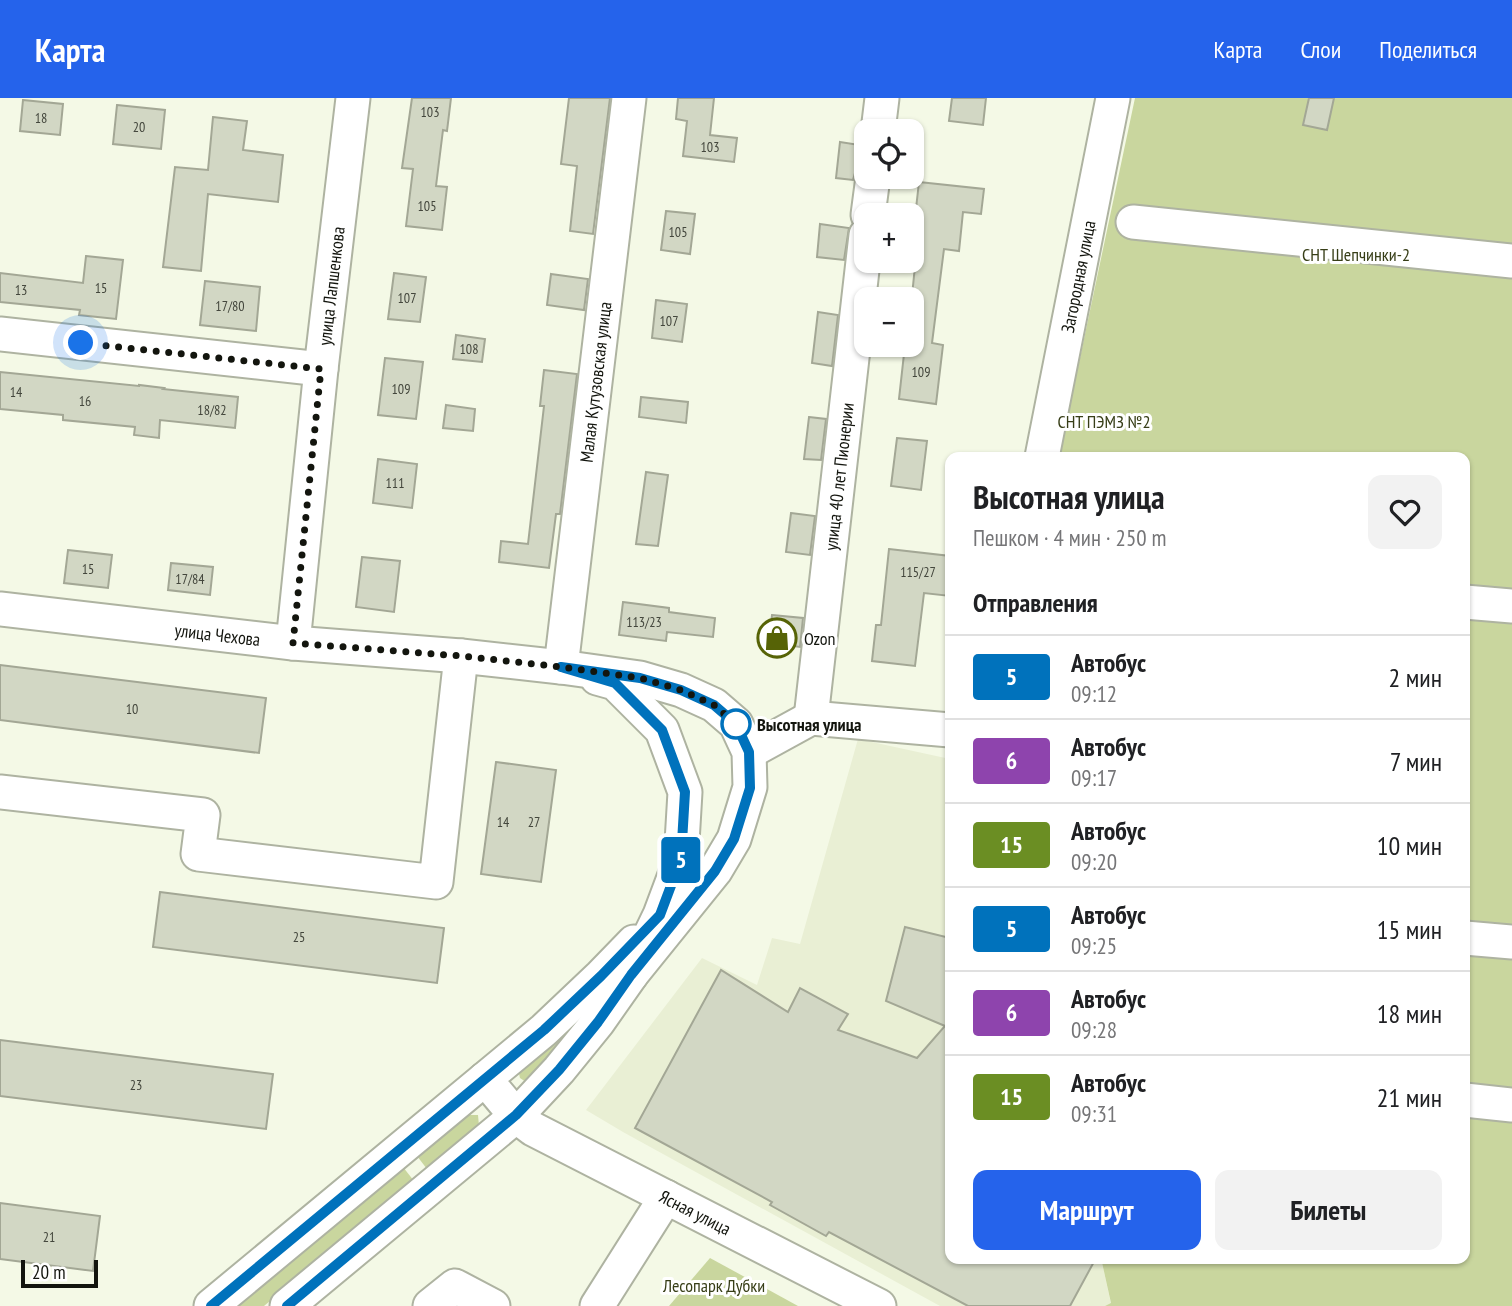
<!DOCTYPE html>
<html lang="ru">
<meta charset="utf-8">
<style>
:root{--surface:#fff;--page:#f2f2f2;--text:#202124;--muted:#757577;--line:#e0e0e0;--accent:#2563eb}
body{margin:0;font-family:"PT Sans Narrow",sans-serif;background:var(--page);color:var(--text);height:100vh;display:flex;flex-direction:column;font-size:26px;white-space:nowrap}
*{box-sizing:border-box;margin:0}
p{font-size:23px;color:var(--muted)}
.icon{flex:none;width:38px;height:38px;fill:none;stroke:currentColor;stroke-width:2;stroke-linecap:round;stroke-linejoin:round}
.map{position:relative;flex:1;overflow:hidden}
.side{position:absolute;left:945px;top:354px;width:525px;height:812px;display:flex;flex-direction:column;background:var(--surface);border-radius:14px;box-shadow:0 2px 5px #0004}
.side>*{flex:none}
.badge{padding:0 14px;border-radius:5px;font-size:24px;line-height:46px}
.fabs{position:absolute;left:854px;top:21px;display:grid;gap:14px}
.fabs a{display:grid;place-items:center;width:70px;height:70px;border-radius:14px;background:var(--surface);box-shadow:0 2px 5px #0004;font-size:35px}
.scale{position:absolute;left:21px;bottom:18px;width:77px;box-sizing:border-box;padding-left:7px;border:4px solid #13150e;border-top:0;font-size:19px;line-height:24px;white-space:nowrap;color:#13150e;-webkit-text-stroke:5px #fff;paint-order:stroke}
.you{position:absolute;width:35px;height:35px;margin:-18px;border:5px solid #fff;border-radius:50%;background:#1a73e8;box-shadow:0 0 0 10px #1a73e833}
.map>.badge{position:absolute;translate:-50% -50%;box-shadow:0 0 0 4px #fff}
h2{padding:0 28px;font-size:26px;line-height:63px}
.round{display:grid;place-items:center;flex:none;width:74px;height:74px;border-radius:14px;background:var(--page)}
.headline{display:flex;align-items:center;justify-content:space-between;height:119px;padding:0 28px}
h1{font-size:33px;font-weight:600;line-height:52px}
.action{display:flex;gap:14px;margin-top:auto;padding:14px 28px}
.action a{flex:1;height:80px;border-radius:14px;background:var(--accent);color:#fff;font-size:28px;font-weight:600;line-height:80px;text-align:center}
.action a+a{background:var(--page);color:var(--text)}
ul{padding:0;list-style:none}
li{display:flex;align-items:center;gap:21px;height:84px;padding:0 28px;border-top:2px solid var(--line)}
li div{flex:1}
li b{display:block;font-size:26px}
li em{font-style:normal}
li .badge{min-width:77px;font-weight:700;text-align:center}
header{display:flex;align-items:center;gap:42px;box-sizing:border-box;height:98px;padding:0 35px;background:var(--accent);color:#fff}
header strong{font-size:33px}
nav{display:flex;gap:38px;margin-inline-start:auto;font-size:24px}
.map>svg:first-child{display:block}
</style>
<header>
<strong>Карта</strong>
<nav><a>Карта</a><a>Слои</a><a>Поделиться</a></nav>
</header>
<div class="map">
<svg width="1512" height="1208" viewBox="0 0 1512 1208">
<rect width="100%" height="100%" fill="#f4f9e6"/>
<polygon fill="#e9efd4" points="858,641 950,661 950,1160 1101,1160 1111,1206 1105,1208 940,1208 623,1034 586,1012 702,860 757,887 772,840 800,846"/>
<g fill="#c9d69e">
<polygon points="1135,0 1512,0 1512,1208 1105,1208 1111,1205 1101,1160 1465,1160 1465,359 1059,359"/>
<polygon points="606,893 569,938 526,984 520,980 518,971"/>
<polygon points="469,1017 478,1017 479,1028 427,1071 417,1058"/>
<polygon points="403,1069 414,1083 264,1208 236,1208"/>
<polygon points="710,1160 798,1208 669,1208"/>
</g>
<g fill="#d2d7c4" stroke="#a3a795" stroke-width="2">
<polygon points="412,0 451,0 447,33 443,32 436,88 447,89 442,132 406,128 413,71 402,70"/>
<polygon points="569,0 610,0 593,136 570,133 577,68 561,66"/>
<polygon points="678,0 714,0 710,37 737,40 734,64 683,58 687,23 676,21"/>
<polygon points="952,0 986,0 983,27 949,23"/>
<polygon points="1309,0 1334,0 1327,32 1303,27"/>
<polygon points="23,2 63,6 60,37 20,33"/>
<polygon points="117,7 165,12 161,51 113,46"/>
<polygon points="213,19 247,23 243,52 283,57 278,104 208,96 201,173 163,169 175,69 208,72"/>
<polygon points="840,44 866,48 866,61 857,68 853,82 836,80"/>
<polygon points="919,84 984,91 981,116 963,114 959,153 944,151 932,245 943,247 936,306 899,301 905,247 912,247 912,198 917,148 912,148 912,146"/>
<polygon points="666,113 695,116 690,156 661,152"/>
<polygon points="820,126 849,130 844,162 817,159"/>
<polygon points="86,158 123,162 116,221 79,217 80,212 0,204 0,175 83,185"/>
<polygon points="394,175 426,179 420,224 388,221"/>
<polygon points="551,176 588,181 584,212 547,207"/>
<polygon points="205,183 260,189 256,233 200,227"/>
<polygon points="656,202 687,206 682,244 652,240"/>
<polygon points="818,214 838,217 832,268 812,265"/>
<polygon points="456,237 485,241 482,264 453,261"/>
<polygon points="385,260 423,264 416,321 378,317"/>
<polygon points="544,272 577,276 560,416 556,416 549,470 499,464 501,443 528,446 544,308 540,308"/>
<polygon points="0,274 139,288 139,287 164,290 163,291 238,299 235,330 160,322 159,340 134,337 135,329 63,322 63,317 0,311"/>
<polygon points="641,299 688,304 686,325 639,319"/>
<polygon points="446,307 475,311 473,333 443,330"/>
<polygon points="809,319 826,321 821,362 804,361"/>
<polygon points="897,340 927,343 921,392 891,388"/>
<polygon points="378,361 417,366 412,410 373,405"/>
<polygon points="646,374 668,377 658,448 636,446"/>
<polygon points="791,415 815,418 810,457 786,454"/>
<polygon points="889,451 950,458 950,498 924,495 915,568 872,563 876,527 881,527"/>
<polygon points="68,452 112,457 108,490 64,485"/>
<polygon points="362,459 400,463 394,514 356,509"/>
<polygon points="171,465 213,469 210,497 168,492"/>
<polygon points="623,504 669,510 669,514 715,520 713,539 667,534 666,543 619,537"/>
<polygon points="772,517 803,520 800,549 769,545"/>
<polygon points="0,567 266,600 259,655 0,622"/>
<polygon points="496,664 556,672 541,784 481,776"/>
<polygon points="160,794 444,830 437,885 153,849"/>
<polygon points="905,829 950,840 950,872 946,888 950,898 950,1160 1096,1160 1070,1208 968,1208 829,1134 826,1138 770,1107 772,1104 635,1030 721,872 788,914 800,890 848,916 838,932 917,960 945,928 886,903"/>
<polygon points="0,942 273,976 266,1031 0,998"/>
<polygon points="0,1105 100,1118 93,1173 0,1161"/>
</g>
<g fill="none" stroke-linecap="round" stroke-linejoin="round">
<g stroke="#aeb3a1" stroke-width="37">
<g id="minor">
<polyline points="878,33 882,0"/>
<polyline points="868,117 873,79"/>
<polyline points="1133,124 1512,163"/>
<polyline points="0,236 321,271"/>
<path id="s1" d="M1042,359L1113,0"/>
<polyline points="1465,504 1512,508"/>
<path id="s2" d="M0,511L293,545L461,558L561,569L640,580L681,592L714,607L736,626L749,654L750,689L734,741L715,773L631,877"/>
<path id="s3" d="M293,545L321,271L353,0"/>
<path id="s4" d="M561,569L629,0"/>
<path id="s5" d="M811,620L866,137"/>
<polyline points="749,654 811,620 950,632"/>
<polyline points="0,694 203,717 198,756 436,784 461,558"/>
<polyline points="1465,840 1512,844"/>
<path id="s6" d="M485,981L516,1018L533,1031L879,1208"/>
<polyline points="1465,1002 1512,1007"/>
<polyline points="211,1208 544,932 601,878 634,844"/>
<polyline points="287,1208 516,1018 559,972 598,924 631,877 660,817 681,761 685,694 662,632 615,585 597,580"/>
<polyline points="430,1208 455,1188 493,1208"/>
<polyline points="597,1208 666,1099"/>
</g>
</g>
<use href="#minor" stroke="#fff" stroke-width="33"/>
</g>
<g fill="none" stroke-linecap="round" stroke-linejoin="round">
<g stroke="#fff" stroke-width="16">
<polyline id="line" points="211,1208 544,932 601,878 660,817 681,761 685,694 662,632 615,585 561,569 640,580 681,592 714,607 736,626 749,654 750,690 734,741 715,773 631,877 598,924 559,972 516,1017 287,1208"/>
</g>
<use href="#line" stroke="#0072bc" stroke-width="10"/>
<polyline stroke="#13150e" stroke-width="7" stroke-dasharray="0 12.6" points="81,245 321,271 293,545 461,558 561,569 640,580 681,592 714,607 736,626"/>
</g>
<defs>
<g id="shop-ring" transform="scale(2.0125)"><circle r="9.5" fill="#fff" stroke="#566306" stroke-width="1.5"/><path d="M-5-2.5h2.3a2.7 3.5 0 0 1 5.4 0H5L5.5 6h-11ZM-1.5-2.5h3a1.5 2.3 0 0 0-3 0Z" fill="#566306"/></g>
</defs>
<g fill-rule="evenodd">
<use href="#shop-ring" x="777" y="540"/>
</g>
<circle fill="#fff" stroke="#0072bc" stroke-width="3.5" cx="736" cy="626" r="14"/>
<g text-anchor="middle" dominant-baseline="central" stroke-width="6" stroke-linejoin="round" paint-order="stroke">
<g font-size="14" fill="#43463c">
<text x="430" y="14">103</text>
<text x="41" y="20">18</text>
<text x="139" y="29">20</text>
<text x="710" y="49">103</text>
<text x="427" y="108">105</text>
<text x="678" y="134">105</text>
<text x="101" y="190">15</text>
<text x="21" y="192">13</text>
<text x="407" y="200">107</text>
<text x="230" y="208">17/80</text>
<text x="669" y="223">107</text>
<text x="469" y="251">108</text>
<text x="921" y="274">109</text>
<text x="401" y="291">109</text>
<text x="16" y="294">14</text>
<text x="85" y="303">16</text>
<text x="212" y="312">18/82</text>
<text x="395" y="385">111</text>
<text x="88" y="471">15</text>
<text x="918" y="474">115/27</text>
<text x="190" y="481">17/84</text>
<text x="644" y="524">113/23</text>
<text x="132" y="611">10</text>
<text x="503" y="724">14</text>
<text x="534" y="724">27</text>
<text x="299" y="839">25</text>
<text x="136" y="987">23</text>
<text x="49" y="1139">21</text>
</g>
<g font-size="18" fill="#373e17" stroke="#fff">
<text x="1356" y="156">СНТ Шепчинки-2</text>
<text x="1104" y="323">СНТ ПЭМЗ №2</text>
<text x="714" y="1187">Лесопарк Дубки</text>
</g>
<g font-size="18" fill="#13150e" stroke="#fff">
<text stroke="none"><textPath href="#s1" startOffset="184">Загородная улица</textPath></text>
<text stroke="none"><textPath href="#s3" startOffset="359">улица Лапшенкова</textPath></text>
<text stroke="none"><textPath href="#s4" startOffset="287">Малая Кутузовская улица</textPath></text>
<text stroke="none"><textPath href="#s5" startOffset="243">улица 40 лет Пионерии</textPath></text>
<text stroke="none"><textPath href="#s2" startOffset="219">улица Чехова</textPath></text>
<text stroke="none"><textPath href="#s6" startOffset="252">Ясная улица</textPath></text>
</g>
<g font-size="18" fill="#13150e" stroke="#fff" text-anchor="start">
<text x="804" y="540">Ozon</text>
</g>
<g font-size="18" font-weight="bold" fill="#13150e" stroke="#fff" text-anchor="start">
<text x="757" y="626">Высотная улица</text>
</g>
</g>
</svg>
<div class="fabs">
<a><svg class="icon" aria-label="locate" viewBox="0 0 24 24"><circle cx="12" cy="12" r="6"/><path d="M12 2v4M12 18v4M2 12h4M18 12h4"/></svg></a>
<a>+</a>
<a>−</a>
</div>
<div class="scale">20 m</div>
<div class="you" style="left:81px;top:245px"></div>
<b class="badge" style="left:681px;top:762px;background:#0072bc;color:#fff">5</b>
<section class="side">
<div class="headline"><div><h1>Высотная улица</h1><p>Пешком · 4 мин · 250 m</p></div><a class="round"><svg class="icon" aria-label="heart" viewBox="0 0 24 24"><path d="M12 20l-8-8c-3-5 5-10 8-4 3-6 11-1 8 4z"/></svg></a></div>
<h2>Отправления</h2>
<ul>
<li><span class="badge" style="background:#0072bc;color:#fff">5</span><div><b>Автобус</b><p>09:12</p></div><em>2 мин</em></li>
<li><span class="badge" style="background:#8e44ad;color:#fff">6</span><div><b>Автобус</b><p>09:17</p></div><em>7 мин</em></li>
<li><span class="badge" style="background:#6b8e23;color:#fff">15</span><div><b>Автобус</b><p>09:20</p></div><em>10 мин</em></li>
<li><span class="badge" style="background:#0072bc;color:#fff">5</span><div><b>Автобус</b><p>09:25</p></div><em>15 мин</em></li>
<li><span class="badge" style="background:#8e44ad;color:#fff">6</span><div><b>Автобус</b><p>09:28</p></div><em>18 мин</em></li>
<li><span class="badge" style="background:#6b8e23;color:#fff">15</span><div><b>Автобус</b><p>09:31</p></div><em>21 мин</em></li>
</ul>
<div class="action"><a>Маршрут</a><a>Билеты</a></div>
</section>
</div>
